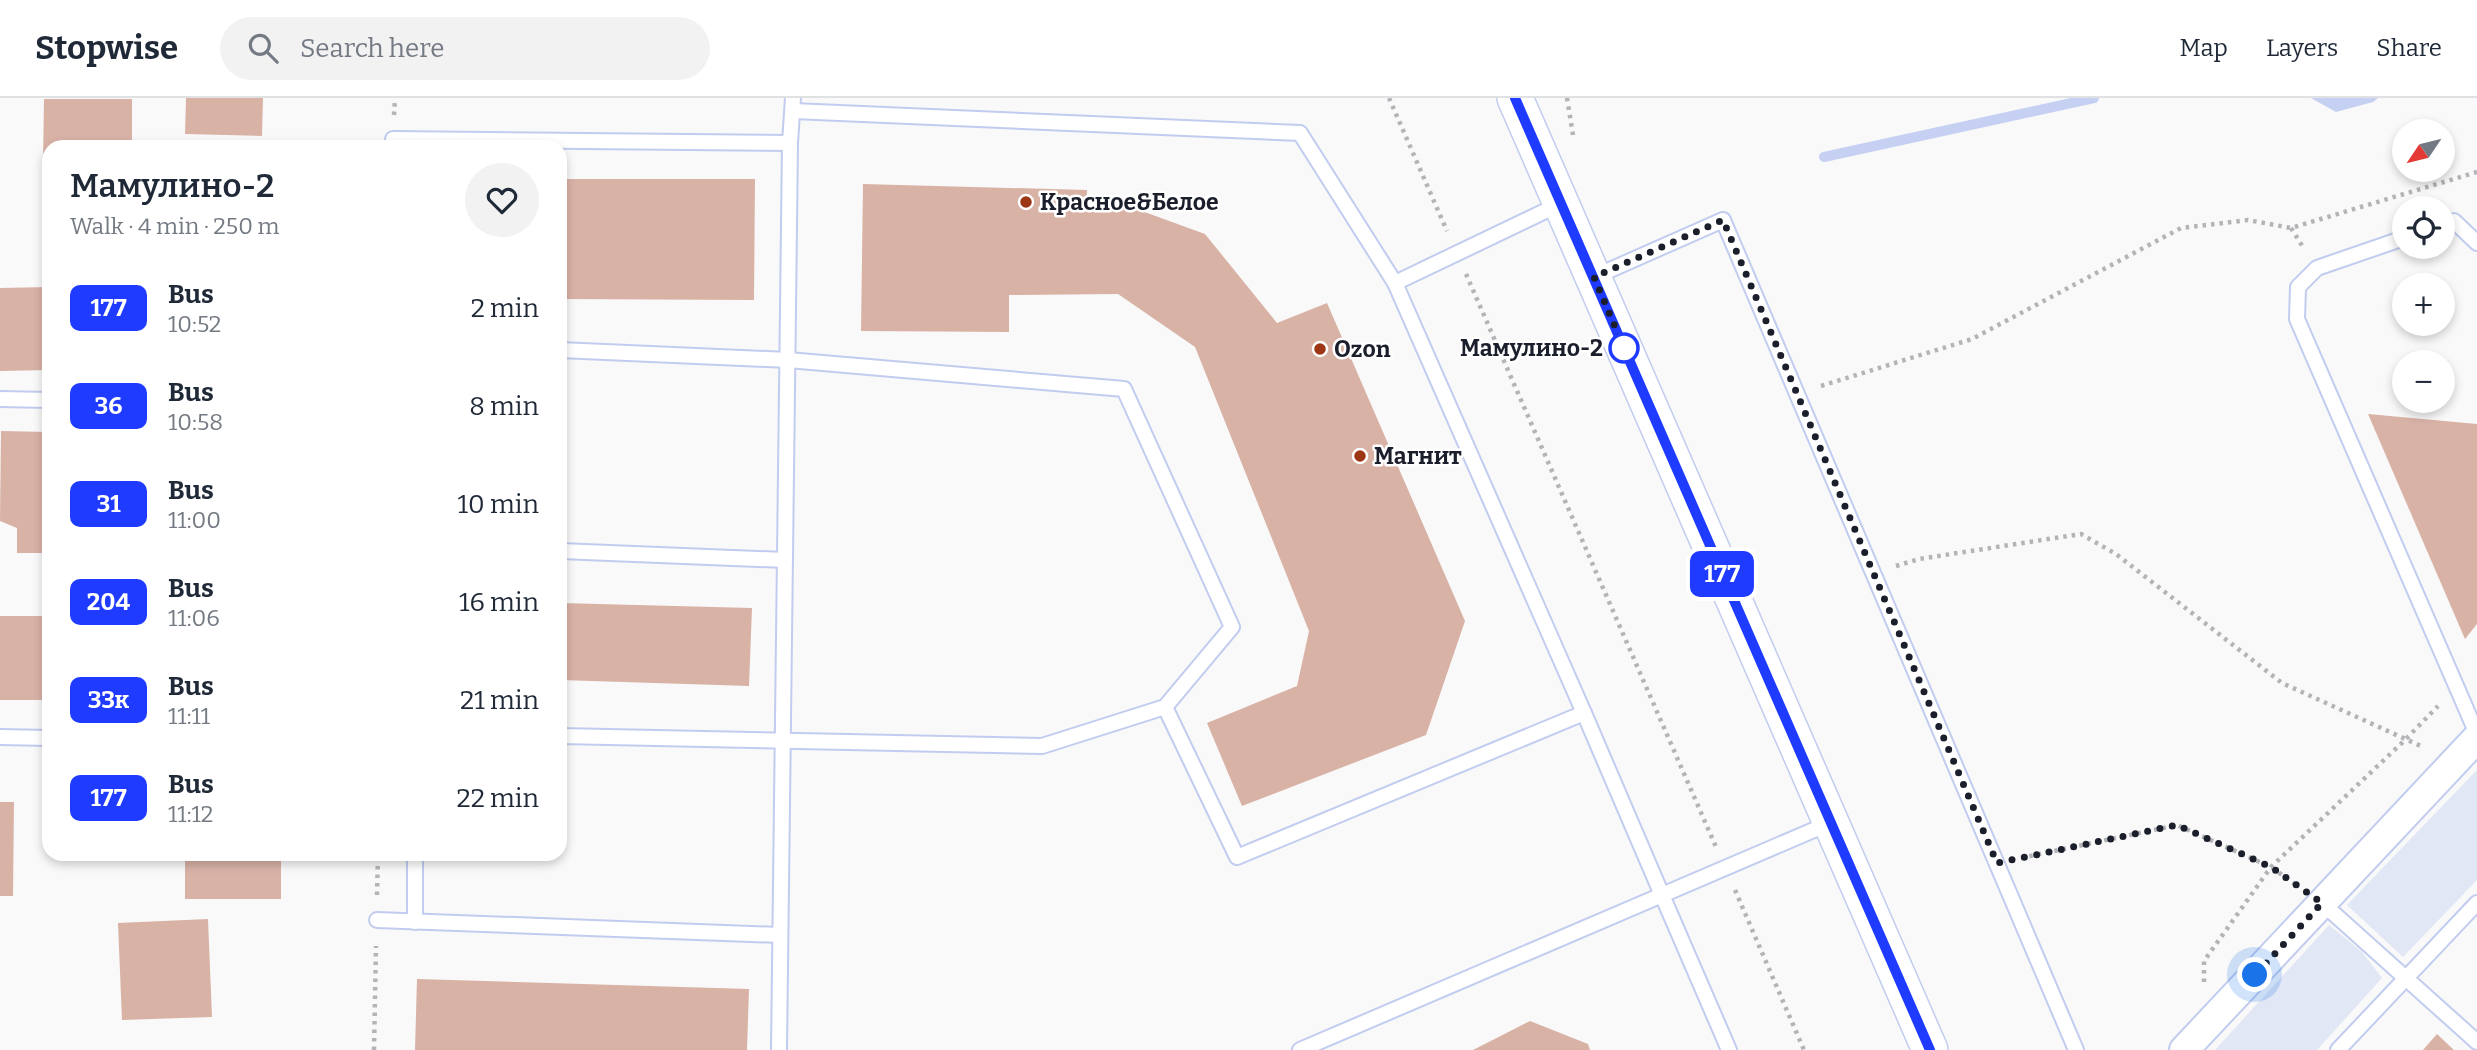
<!DOCTYPE html>
<meta charset="utf-8">
<style>
:root{--surface:#fff;--page:#f2f2f3;--text:#1f2937;--muted:#747a83;--line:#e0e1e3}
body{margin:0;font-family:Bitter,serif;background:var(--page);color:var(--text);height:100vh;display:flex;flex-direction:column;font-size:26px;white-space:nowrap}
*{box-sizing:border-box;margin:0}
p{font-size:23px;color:var(--muted)}
.icon{flex:none;width:38px;height:38px;fill:none;stroke:currentColor;stroke-width:2;stroke-linecap:round;stroke-linejoin:round}
.map{position:relative;flex:1;overflow:hidden}
.panel{position:absolute;left:42px;top:42px;width:525px;height:721px;display:flex;flex-direction:column;background:var(--surface);border-radius:21px;box-shadow:0 4px 10px #0003}
.panel>*{flex:none}
.badge{padding:0 14px;border-radius:10px;font-size:24px;line-height:46px}
.needle{width:46px;rotate:235deg}
.controls{position:absolute;left:2392px;top:21px;display:grid;gap:14px}
.controls a{display:grid;place-items:center;width:63px;height:63px;border-radius:50%;background:var(--surface);box-shadow:0 4px 10px #0003;font-size:35px}
.you{position:absolute;width:35px;height:35px;margin:-18px;border:5px solid #fff;border-radius:50%;background:#1a73e8;box-shadow:0 0 0 10px #1a73e833}
.map>.badge{position:absolute;translate:-50% -50%;box-shadow:0 0 0 4px #fff}
.round{display:grid;place-items:center;flex:none;width:74px;height:74px;border-radius:37px;background:var(--page)}
.overview{display:flex;align-items:center;justify-content:space-between;height:119px;padding:0 28px}
h1{font-size:33px;font-weight:600;line-height:52px}
ul{padding:0;list-style:none}
li{display:flex;align-items:center;gap:21px;height:98px;padding:0 28px}
li div{flex:1}
li b{display:block;font-size:26px}
li em{font-style:normal}
li .badge{min-width:77px;font-weight:700;text-align:center}
header{display:flex;align-items:center;gap:42px;box-sizing:border-box;height:98px;padding:0 35px;background:var(--surface);border-bottom:2px solid var(--line)}
header strong{font-size:33px}
nav{display:flex;gap:38px;margin-inline-start:auto;font-size:24px}
.search{width:490px;height:63px;background:var(--page);display:flex;align-items:center;gap:18px;box-sizing:border-box;padding:0 24px;border-radius:38px;color:var(--muted);font-size:26px}
.map>svg:first-child{display:block}
</style>
<header>
<strong>Stopwise</strong>
<div class="search"><svg class="icon" aria-label="search" viewBox="0 0 24 24"><circle cx="10" cy="10" r="6"/><path d="M15 15l6 6"/></svg>Search here</div>
<nav><a>Map</a><a>Layers</a><a>Share</a></nav>
</header>
<div class="map">
<svg width="2477" height="952" viewBox="0 0 2477 952">
<rect width="100%" height="100%" fill="#f9f9f9"/>
<g fill="#e2e7f6">
<polygon points="2477,672 2477,782 2403,859 2347,807"/>
<polygon points="2329,827 2362,854 2382,880 2317,952 2215,952"/>
</g>
<polygon fill="#c6d0f2" points="2311,0 2378,0 2373,4 2336,14"/>
<g fill="none" stroke-linecap="round" stroke-linejoin="round">
<polyline stroke="#c6d0f2" stroke-width="10" points="1824,59 2094,0"/>
</g>
<g fill="#d9b2a6">
<polygon points="186,0 263,0 262,38 185,36"/>
<polygon points="44,1 132,1 132,49 49,49 49,64 43,64"/>
<polygon points="560,81 755,81 754,202 560,201"/>
<polygon points="863,86 1087,92 1086,113 1128,108 1205,136 1277,225 1327,205 1465,523 1426,637 1242,708 1207,625 1297,588 1309,533 1195,249 1118,196 1009,197 1009,234 861,233"/>
<polygon points="49,189 49,272 0,273 0,190"/>
<polygon points="2368,316 2477,326 2477,526 2465,541"/>
<polygon points="1,333 49,334 49,455 17,455 17,430 0,423"/>
<polygon points="560,505 752,510 749,588 560,582"/>
<rect x="0" y="518" width="49" height="84"/>
<polygon points="0,704 14,704 13,798 0,798"/>
<rect x="185" y="756" width="96" height="45"/>
<polygon points="208,821 212,919 122,922 118,825"/>
<polygon points="417,881 749,891 747,952 415,952"/>
<polygon points="1530,923 1588,946 1590,952 1473,952"/>
<polygon points="2437,936 2454,952 2423,952"/>
</g>
<g fill="none" stroke-linecap="round" stroke-linejoin="round">
<g stroke="#c2ccef" stroke-width="18">
<g id="service">
<polyline points="793,13 1300,35 1395,185"/>
<polyline points="393,41 790,45"/>
<polyline points="2443,127 2454,123 2477,145"/>
<polyline points="2404,140 2317,170 2298,189 2297,221 2477,636"/>
<polyline points="1594,179 1723,122 2076,952"/>
<polyline points="560,252 788,262 1124,291 1232,529 1165,609"/>
<polyline points="0,301 49,302"/>
<polyline points="560,453 785,462"/>
<polyline points="1584,615 1662,797 1830,725"/>
<polyline points="560,638 1042,648 1165,609 1237,759 1584,615 1395,185 1562,105"/>
<polyline points="0,639 49,640"/>
<polyline points="415,756 415,824"/>
<polyline points="2322,805 2477,944"/>
<polyline points="377,822 780,837"/>
<polyline points="779,952 790,45 793,0"/>
<polyline points="1300,952 1662,797 1729,952"/>
<polyline points="2338,952 2477,805"/>
</g>
</g>
<g stroke="#c2ccef" stroke-width="32">
<polyline id="minor" points="2184,952 2477,640"/>
</g>
<g stroke="#c2ccef" stroke-width="38">
<polyline id="tertiary" points="1515,0 1930,952"/>
</g>
<g stroke="#b3b4b8" stroke-width="4.5" stroke-dasharray="3.5 5" stroke-linecap="butt">
<polyline points="1389,0 1447,133"/>
<polyline points="1567,0 1573,37"/>
<polyline points="394,17 395,0"/>
<polyline points="2291,130 2303,149"/>
<polyline points="1466,176 1716,749"/>
<polyline points="1821,288 1972,241 2181,130 2248,122 2291,130 2477,74"/>
<polyline points="1896,468 1919,461 2081,436 2116,456 2282,585 2423,649"/>
<polyline points="2021,760 2177,727 2271,769 2296,787"/>
<polyline points="1735,792 1804,952"/>
<polyline points="377,797 378,756"/>
<polyline points="2204,884 2204,863 2271,769 2405,642 2438,608"/>
<polyline points="374,952 376,848"/>
</g>
<use href="#service" stroke="#fff" stroke-width="14"/>
<use href="#minor" stroke="#fff" stroke-width="28"/>
<use href="#tertiary" stroke="#fff" stroke-width="35"/>
</g>
<g fill="none" stroke-linecap="round" stroke-linejoin="round">
<g stroke="#fff" stroke-width="16">
<polyline id="line" points="1515,0 1930,952"/>
</g>
<use href="#line" stroke="#1f3bff" stroke-width="10"/>
<polyline stroke="#1b1f2b" stroke-width="7" stroke-dasharray="0 12.6" points="1624,250 1594,179 1723,122 1997,765 2177,727 2271,769 2322,805 2255,877"/>
</g>
<g fill="#9d3615" stroke="#fff" stroke-width="2.5">
<circle cx="1026" cy="104" r="7"/>
<circle cx="1320" cy="251" r="7"/>
<circle cx="1360" cy="358" r="7"/>
</g>
<circle fill="#fff" stroke="#1f3bff" stroke-width="3.5" cx="1624" cy="250" r="14"/>
<g text-anchor="middle" dominant-baseline="central" stroke-width="5" stroke-linejoin="round" paint-order="stroke">
<g font-size="23" font-weight="bold" fill="#1b1f2b" stroke="#fff" text-anchor="start">
<text x="1040" y="104">Красное&amp;Белое</text>
<text x="1334" y="251">Ozon</text>
<text x="1374" y="358">Магнит</text>
</g>
<g font-size="23" font-weight="bold" fill="#1b1f2b" stroke="#fff" text-anchor="end">
<text x="1603" y="250">Мамулино-2</text>
</g>
</g>
</svg>
<div class="controls">
<a><svg class="needle" viewBox="-14 -14 28 28"><path d="M0-13l5 13h-10z" fill="#e53935"/><path d="M0 13l5-13h-10z" fill="#747a83"/></svg></a>
<a><svg class="icon" aria-label="locate" viewBox="0 0 24 24"><circle cx="12" cy="12" r="6"/><path d="M12 2v4M12 18v4M2 12h4M18 12h4"/></svg></a>
<a>+</a>
<a>−</a>
</div>
<div class="you" style="left:2255px;top:877px"></div>
<b class="badge" style="left:1722px;top:476px;background:#1f3bff;color:#fff">177</b>
<section class="panel">
<div class="overview"><div><h1>Мамулино-2</h1><p>Walk · 4 min · 250 m</p></div><a class="round"><svg class="icon" aria-label="heart" viewBox="0 0 24 24"><path d="M12 20l-8-8c-3-5 5-10 8-4 3-6 11-1 8 4z"/></svg></a></div>
<ul>
<li><span class="badge" style="background:#1f3bff;color:#fff">177</span><div><b>Bus</b><p>10:52</p></div><em>2 min</em></li>
<li><span class="badge" style="background:#1f3bff;color:#fff">36</span><div><b>Bus</b><p>10:58</p></div><em>8 min</em></li>
<li><span class="badge" style="background:#1f3bff;color:#fff">31</span><div><b>Bus</b><p>11:00</p></div><em>10 min</em></li>
<li><span class="badge" style="background:#1f3bff;color:#fff">204</span><div><b>Bus</b><p>11:06</p></div><em>16 min</em></li>
<li><span class="badge" style="background:#1f3bff;color:#fff">33к</span><div><b>Bus</b><p>11:11</p></div><em>21 min</em></li>
<li><span class="badge" style="background:#1f3bff;color:#fff">177</span><div><b>Bus</b><p>11:12</p></div><em>22 min</em></li>
</ul>
</section>
</div>
